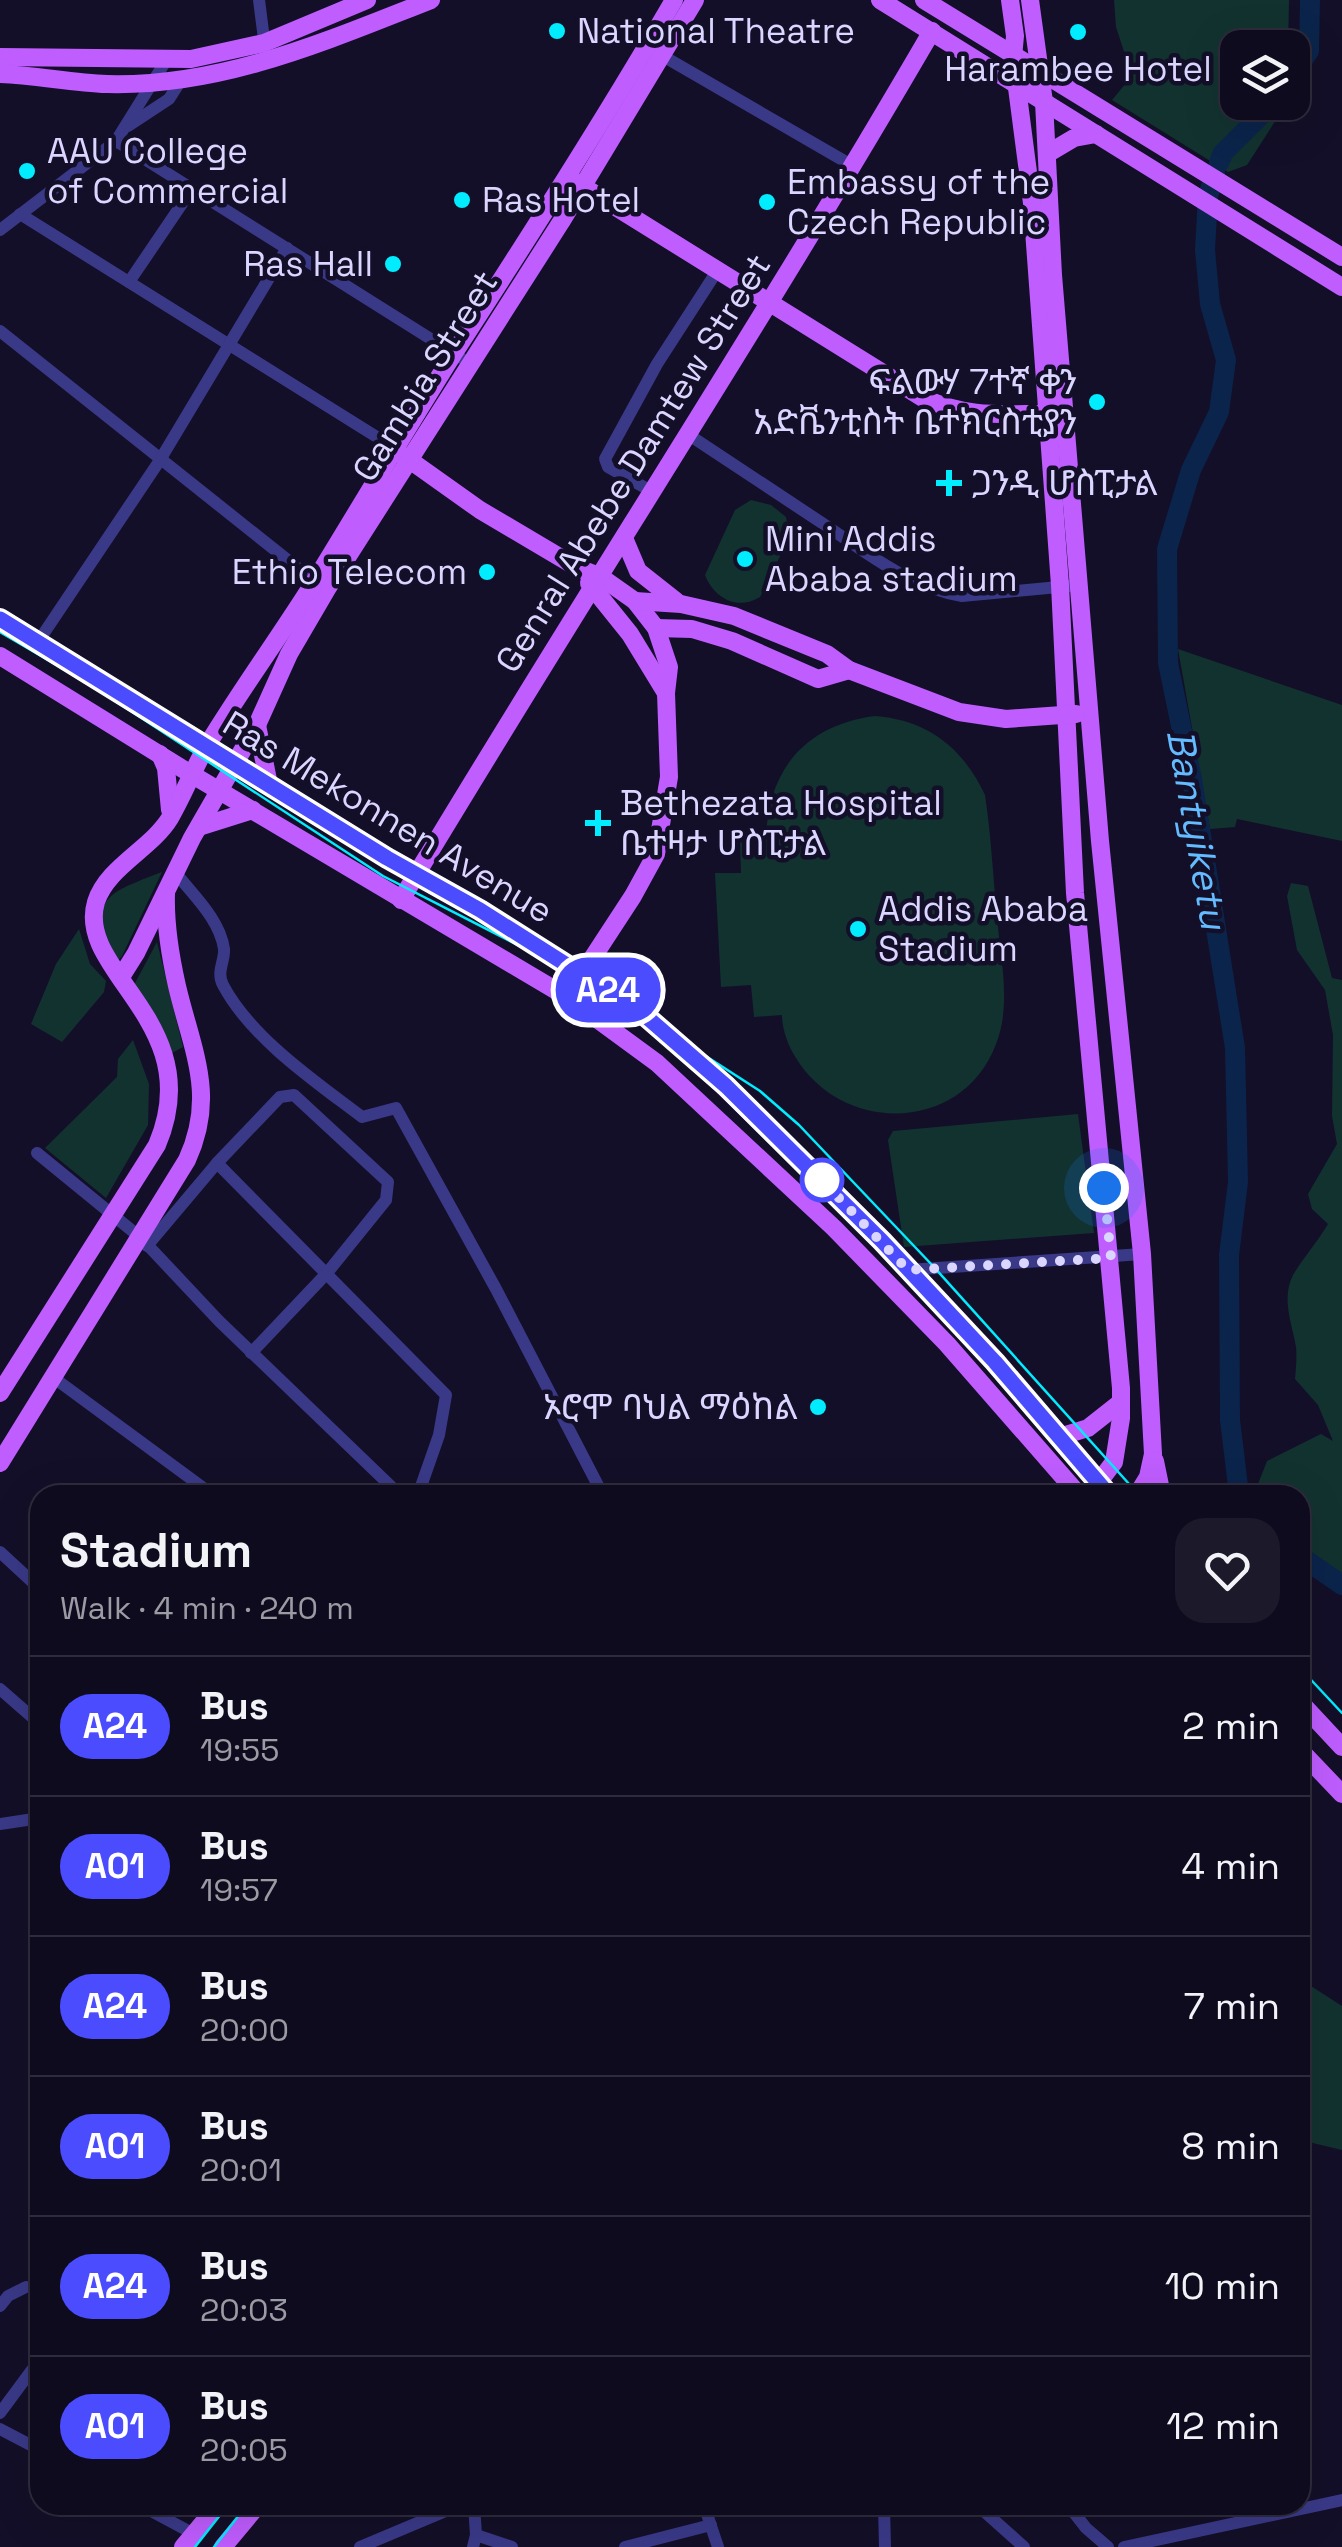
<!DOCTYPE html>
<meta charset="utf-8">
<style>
:root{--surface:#0e0b1e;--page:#1c192b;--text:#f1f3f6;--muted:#9b9ba4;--line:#2e2b3c}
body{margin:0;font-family:"Space Grotesk","Noto Sans Ethiopic",sans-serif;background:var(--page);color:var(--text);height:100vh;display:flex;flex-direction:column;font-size:38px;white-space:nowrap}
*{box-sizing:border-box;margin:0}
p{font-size:32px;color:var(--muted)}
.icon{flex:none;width:55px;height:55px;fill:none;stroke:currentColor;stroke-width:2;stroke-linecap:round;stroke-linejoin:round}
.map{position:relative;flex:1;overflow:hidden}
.details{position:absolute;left:30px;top:1485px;width:1280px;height:1030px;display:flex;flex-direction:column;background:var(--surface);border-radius:30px;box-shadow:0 10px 40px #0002,0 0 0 2px var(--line)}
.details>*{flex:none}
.badge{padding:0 20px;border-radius:32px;font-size:35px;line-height:65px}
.buttons{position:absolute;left:1220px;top:30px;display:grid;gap:20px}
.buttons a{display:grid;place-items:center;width:90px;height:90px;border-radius:20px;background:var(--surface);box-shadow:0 10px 40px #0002,0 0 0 2px var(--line);font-size:50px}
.you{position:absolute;width:50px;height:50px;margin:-25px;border:8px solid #fff;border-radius:50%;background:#1a73e8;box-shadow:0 0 0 15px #1a73e833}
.map>.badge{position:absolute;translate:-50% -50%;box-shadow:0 0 0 5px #fff}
.round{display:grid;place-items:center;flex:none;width:105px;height:105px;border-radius:30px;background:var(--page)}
.head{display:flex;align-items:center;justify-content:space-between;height:170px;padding:0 30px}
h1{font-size:48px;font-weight:700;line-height:75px}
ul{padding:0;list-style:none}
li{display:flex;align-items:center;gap:30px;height:140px;padding:0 30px;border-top:2px solid var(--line)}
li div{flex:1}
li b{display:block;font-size:38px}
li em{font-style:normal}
li .badge{min-width:110px;font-weight:700;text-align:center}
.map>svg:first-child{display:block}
</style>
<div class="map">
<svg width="1342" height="2547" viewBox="0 0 1342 2547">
<rect width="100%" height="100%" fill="#130f28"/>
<g fill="#123230">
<polygon points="1114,0 1289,0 1288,47 1238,48 1238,102 1287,103 1247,165 1228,172 1112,100 1132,76 1116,27"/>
<path d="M751,500L771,505L786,517L789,534L786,544L760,597C737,611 714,598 705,575L735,510Z"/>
<polygon points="1178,649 1342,705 1342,841 1237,819 1235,827 1210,829"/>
<path d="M875,716C928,720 963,748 985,795C991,835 993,875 997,916C1000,957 1012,1004 996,1044C963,1133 843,1135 796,1058C788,1046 782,1029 782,1015L754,1017L751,985L721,987L715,873H741L740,839L766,838C768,769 806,725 875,716Z"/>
<path d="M162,872L122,956L115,964C89,898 102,895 162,872Z"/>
<path d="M1291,883L1308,886L1332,978L1342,980V1582L1300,1546V1495H1261L1258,1484L1267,1461L1321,1434L1333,1441L1318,1405L1295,1379C1296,1369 1297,1357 1296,1347C1292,1323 1281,1299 1293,1275C1303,1258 1316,1244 1328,1224L1312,1209L1308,1194L1337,1144L1332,1116L1333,1035L1325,990L1297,950L1287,896Z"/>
<polygon points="79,929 90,964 106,981 104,992 62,1042 31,1024 56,964"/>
<polygon points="157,942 183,1047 172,1053 134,985"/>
<polygon points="133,1040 149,1084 148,1125 106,1198 45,1148 117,1077 118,1059"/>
<polygon points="1078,1114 1094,1233 904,1247 888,1140 893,1131"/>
<polygon points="1300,1979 1342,2006 1342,2150 1300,2140"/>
</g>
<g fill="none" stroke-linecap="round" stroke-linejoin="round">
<g stroke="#0b244b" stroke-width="20">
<polyline points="1292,75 1309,51 1310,0"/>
<polyline points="1219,163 1223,153 1274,102"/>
<polyline points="1215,174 1208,196 1205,250 1210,304 1226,360 1219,412 1191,470 1167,549 1168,663 1192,779 1235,1048 1238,1182 1229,1255 1230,1420 1238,1486 1243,1495"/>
<polyline points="1300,1556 1342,1585"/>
</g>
<g stroke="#3a3988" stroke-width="12">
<polyline points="259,0 265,47"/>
<polyline points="656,52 853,166"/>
<polyline points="128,126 169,99 183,77"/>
<polyline points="116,141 461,358"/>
<polyline points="20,214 396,449"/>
<polyline points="0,230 116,141 167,59"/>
<polyline points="129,282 192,189"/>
<polyline points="0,331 314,581"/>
<path d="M689,435C734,465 779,495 825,525C867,553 911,588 962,596L1080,585"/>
<polyline points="651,491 608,467 605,459 657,364 717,271"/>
<polyline points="38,642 160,460 287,248"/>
<path d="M175,872C192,894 220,919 224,949C225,961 216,972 223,985C251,1038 316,1082 362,1117L396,1108L496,1289L603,1495"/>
<polyline points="37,1153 141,1238 219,1321 400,1495"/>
<polyline points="217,1163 446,1395 439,1435 418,1495"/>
<polyline points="147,1246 217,1163 280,1097 294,1095 388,1182 386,1200 327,1273 251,1353"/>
<polyline points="908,1270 1142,1254"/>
<polyline points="54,1378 213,1495"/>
<polyline points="0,1552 40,1589"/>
<polyline points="0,1689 40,1724"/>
<polyline points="0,1824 40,1818"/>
<polyline points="0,2306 8,2296 26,2287"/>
<polyline points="0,2413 40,2359"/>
<polyline points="0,2429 40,2450"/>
<polyline points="140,2505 194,2534"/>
<polyline points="704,2505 718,2547"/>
<polyline points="884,2505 885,2547"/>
<polyline points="977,2505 1024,2547"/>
<polyline points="1068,2505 1086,2528 1108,2547"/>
<polyline points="476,2535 512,2547"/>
<polyline points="360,2547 460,2505"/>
<polyline points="473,2547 476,2535 474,2505"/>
<polyline points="625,2547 711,2525"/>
<polyline points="1124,2547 1342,2500"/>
</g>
<g stroke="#bf5dff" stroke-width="18">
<polyline points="880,0 1342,287"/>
<polyline points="924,0 1342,257"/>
<polyline points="1010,0 1015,36 1013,57 1032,203 1060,585 1075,893 1121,1388 1121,1418 1114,1462 1089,1495"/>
<polyline points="1030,0 1044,102 1053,275 1100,841 1142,1254 1153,1454 1148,1477 1137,1495"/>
<polyline points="0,57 191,59 264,43 367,0"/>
<path d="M0,74C36,75 71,83 107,84C222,87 326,41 431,0"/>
<polyline points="1047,154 1074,138 1096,134"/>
<path d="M574,181L923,398C974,420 1005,413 1059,414"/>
<polyline points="404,456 480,510 578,568 601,577 635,601 656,628 669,667 666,693 669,777 656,854 633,896 567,997"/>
<polyline points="624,538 638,571 676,601"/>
<polyline points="589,583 630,634 666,693"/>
<polyline points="635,601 681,604 734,616 827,654 849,670 959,712 1006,719 1076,714"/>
<polyline points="0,619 416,875 480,910 591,979 641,1012 689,1053 882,1241 995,1363 1109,1495"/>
<polyline points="656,628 692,629 732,641 818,679 849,670"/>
<polyline points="0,656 191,774 567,997 657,1063 834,1228 947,1344 1079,1495"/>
<polyline points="257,725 269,785"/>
<polyline points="160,754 166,768 170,810"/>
<polyline points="199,827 253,810"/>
<path d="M401,900C575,609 761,325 932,31"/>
<polyline points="121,977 136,953 192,838 257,725 289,654 327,589 561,222 695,0"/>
<path d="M0,1393L157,1145C209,1023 75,972 96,902C107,867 151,849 170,818C184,794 194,767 208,744C242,688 281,635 316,579C362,504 407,428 454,353C529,237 604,120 674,0"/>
<polyline points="1059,1437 1088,1428 1121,1402"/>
<polyline points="1155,1461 1162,1495"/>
<path d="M0,1463L187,1160C217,1095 192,1050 177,986C170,955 165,926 166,894"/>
<polyline points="1300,1702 1342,1747"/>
<polyline points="1300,1750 1342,1794"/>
<polyline points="183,2547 218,2505"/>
<polyline points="223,2547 258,2505"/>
</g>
<g stroke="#02ecff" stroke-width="2.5">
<polyline points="0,632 91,685 383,876 594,984 760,1091 799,1125 933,1266 1139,1495"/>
<polyline points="1061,1425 1081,1459 1089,1495"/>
<polyline points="1300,1668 1342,1713"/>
<polyline points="195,2547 228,2505"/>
<polyline points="214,2547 247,2505"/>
</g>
</g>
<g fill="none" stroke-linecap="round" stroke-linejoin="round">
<g stroke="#fff" stroke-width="22">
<polyline id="line" points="0,619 387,858 480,910 641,1012 726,1086 882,1241 995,1362 1109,1495"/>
</g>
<use href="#line" stroke="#4c4cff" stroke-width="15"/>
<polyline stroke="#dad6ff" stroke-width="10" stroke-dasharray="0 18" points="822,1180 818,1176 908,1270 1111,1258 1104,1188"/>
</g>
<g fill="#02ecff" stroke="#130f28" stroke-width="4">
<circle cx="557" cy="31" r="10"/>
<circle cx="1078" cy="32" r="10"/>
<circle cx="27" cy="171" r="10"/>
<circle cx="462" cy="200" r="10"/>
<circle cx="767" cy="202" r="10"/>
<circle cx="393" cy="264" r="10"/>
<circle cx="1097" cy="402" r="10"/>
<path d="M944 468h10v10h10v10h-10v10h-10v-10h-10v-10h10z"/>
<circle cx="745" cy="559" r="10"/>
<circle cx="487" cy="572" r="10"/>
<path d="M593 808h10v10h10v10h-10v10h-10v-10h-10v-10h10z"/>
<circle cx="858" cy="929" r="10"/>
<circle cx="818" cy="1407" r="10"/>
</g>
<circle fill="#fff" stroke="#4c4cff" stroke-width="5" cx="822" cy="1180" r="20"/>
<g text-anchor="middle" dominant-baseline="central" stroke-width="9" stroke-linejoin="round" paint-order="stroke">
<g font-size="35" fill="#dad6ff" stroke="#130f28" text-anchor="start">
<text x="577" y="31">National Theatre</text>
<text x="1078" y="69" text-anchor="middle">Harambee Hotel</text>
<text x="47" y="151">AAU College<tspan x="47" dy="40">of Commercial</tspan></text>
<text x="787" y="182">Embassy of the<tspan x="787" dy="40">Czech Republic</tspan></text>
<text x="482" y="200">Ras Hotel</text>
<text x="373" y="264" text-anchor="end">Ras Hall</text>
<text x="1077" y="382" text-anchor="end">ፍልውሃ 7ተኛ ቀን<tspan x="1077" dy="40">አድቬንቲስት ቤተክርስቲያን</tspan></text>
<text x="972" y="483">ጋንዲ ሆስፒታል</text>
<text x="765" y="539">Mini Addis<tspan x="765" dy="40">Ababa stadium</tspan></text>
<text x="467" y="572" text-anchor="end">Ethio Telecom</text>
<text x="620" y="803">Bethezata Hospital<tspan x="620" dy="40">ቤተዛታ ሆስፒታል</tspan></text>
<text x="878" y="909">Addis Ababa<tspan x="878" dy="40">Stadium</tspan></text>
<text x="798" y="1407" text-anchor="end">ኦሮሞ ባህል ማዕከል</text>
</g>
<g font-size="35" fill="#dad6ff" stroke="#130f28">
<text transform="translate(425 376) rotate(-58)">Gambia Street</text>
<text transform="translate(633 463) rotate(-58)">Genral Abebe Damtew Street</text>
<text transform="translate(388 817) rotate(31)">Ras Mekonnen Avenue</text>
</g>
<g font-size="38" font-style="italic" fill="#64bbff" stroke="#130f28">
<text transform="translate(1197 829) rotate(80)">Bantyiketu</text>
</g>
</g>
</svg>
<div class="buttons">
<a><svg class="icon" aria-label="layers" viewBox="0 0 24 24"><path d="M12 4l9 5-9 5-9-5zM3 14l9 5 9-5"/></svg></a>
</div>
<div class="you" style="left:1104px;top:1188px"></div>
<b class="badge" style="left:608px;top:990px;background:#4c4cff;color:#fff">A24</b>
<section class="details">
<div class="head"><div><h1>Stadium</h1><p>Walk · 4 min · 240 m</p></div><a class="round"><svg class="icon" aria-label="heart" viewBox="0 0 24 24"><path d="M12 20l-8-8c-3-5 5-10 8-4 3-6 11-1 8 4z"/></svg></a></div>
<ul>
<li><span class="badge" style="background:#4c4cff;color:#fff">A24</span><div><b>Bus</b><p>19:55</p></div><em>2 min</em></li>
<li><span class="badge" style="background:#4c4cff;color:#fff">A01</span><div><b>Bus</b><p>19:57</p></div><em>4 min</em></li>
<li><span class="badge" style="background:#4c4cff;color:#fff">A24</span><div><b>Bus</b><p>20:00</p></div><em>7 min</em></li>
<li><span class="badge" style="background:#4c4cff;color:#fff">A01</span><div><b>Bus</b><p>20:01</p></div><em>8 min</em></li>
<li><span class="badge" style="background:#4c4cff;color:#fff">A24</span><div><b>Bus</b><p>20:03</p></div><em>10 min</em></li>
<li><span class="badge" style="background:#4c4cff;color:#fff">A01</span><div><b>Bus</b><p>20:05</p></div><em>12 min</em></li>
</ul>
</section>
</div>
